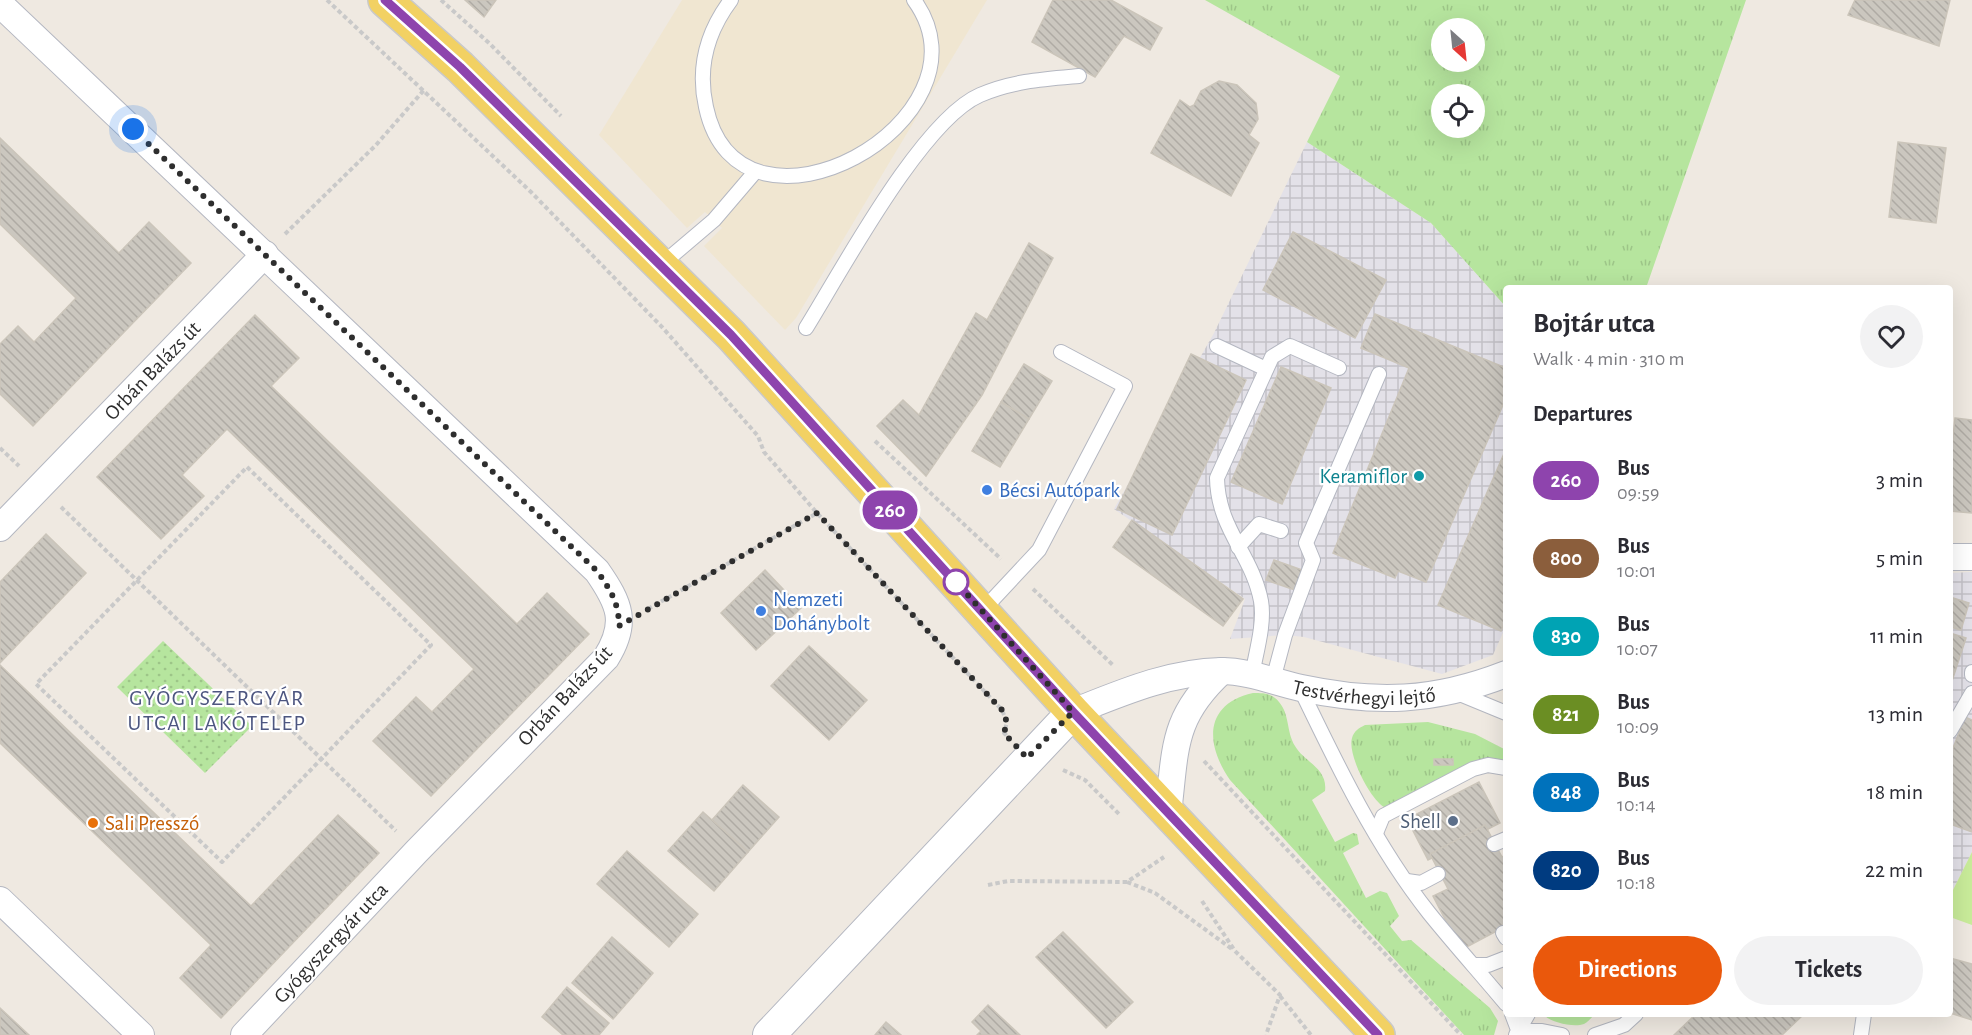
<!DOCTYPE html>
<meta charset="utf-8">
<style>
:root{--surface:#fff;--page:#f2f2f3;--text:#2b2b33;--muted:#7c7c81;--accent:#ea580c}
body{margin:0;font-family:"Alegreya Sans",sans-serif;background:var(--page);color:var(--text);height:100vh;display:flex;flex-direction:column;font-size:22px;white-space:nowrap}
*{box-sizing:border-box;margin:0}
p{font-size:20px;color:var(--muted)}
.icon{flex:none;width:33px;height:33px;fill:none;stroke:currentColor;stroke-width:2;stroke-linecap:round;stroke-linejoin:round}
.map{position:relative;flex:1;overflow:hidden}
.panel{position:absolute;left:1503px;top:285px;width:450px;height:732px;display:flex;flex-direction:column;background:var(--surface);border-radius:6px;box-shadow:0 6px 24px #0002}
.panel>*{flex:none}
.badge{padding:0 12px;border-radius:20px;font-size:21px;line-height:39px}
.needle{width:39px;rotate:153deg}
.fabs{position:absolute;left:1431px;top:18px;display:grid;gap:12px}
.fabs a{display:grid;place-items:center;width:54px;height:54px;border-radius:50%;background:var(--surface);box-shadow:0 6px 24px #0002;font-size:30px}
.you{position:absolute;width:30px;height:30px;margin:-15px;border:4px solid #fff;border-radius:50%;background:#1a73e8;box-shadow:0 0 0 9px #1a73e833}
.map>.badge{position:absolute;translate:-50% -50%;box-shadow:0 0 0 3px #fff}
h2{padding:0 30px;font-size:22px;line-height:54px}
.round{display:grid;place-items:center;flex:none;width:63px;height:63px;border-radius:32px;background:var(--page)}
.head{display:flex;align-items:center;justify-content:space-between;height:102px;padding:0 30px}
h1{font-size:28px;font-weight:700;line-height:45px}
.button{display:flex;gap:12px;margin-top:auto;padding:12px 30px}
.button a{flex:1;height:69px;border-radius:36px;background:var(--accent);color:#fff;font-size:24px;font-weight:700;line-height:69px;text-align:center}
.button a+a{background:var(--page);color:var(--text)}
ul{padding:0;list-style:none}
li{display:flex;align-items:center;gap:18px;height:78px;padding:0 30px}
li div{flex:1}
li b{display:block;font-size:22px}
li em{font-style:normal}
li .badge{min-width:66px;font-weight:700;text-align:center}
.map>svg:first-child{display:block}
</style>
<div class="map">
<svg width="1972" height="1035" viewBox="0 0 1972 1035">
<defs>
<pattern id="industrial-grid" width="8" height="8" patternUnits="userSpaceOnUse" patternTransform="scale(1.5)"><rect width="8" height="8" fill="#e3e1e8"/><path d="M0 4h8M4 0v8" fill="none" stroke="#c3c1c7"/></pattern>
<pattern id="grass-tufts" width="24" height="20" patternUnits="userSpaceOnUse" patternTransform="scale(1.5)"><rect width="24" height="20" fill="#b6e59e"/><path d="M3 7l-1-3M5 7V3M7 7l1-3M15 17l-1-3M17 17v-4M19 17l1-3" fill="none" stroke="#9dc588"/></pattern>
<pattern id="park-dots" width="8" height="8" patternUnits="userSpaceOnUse" patternTransform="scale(1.5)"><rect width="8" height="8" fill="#b6e59e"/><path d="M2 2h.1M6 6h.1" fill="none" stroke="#9dc588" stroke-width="1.8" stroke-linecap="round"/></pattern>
<pattern id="building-back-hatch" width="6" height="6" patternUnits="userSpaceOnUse" patternTransform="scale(1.5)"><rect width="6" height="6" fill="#cbc7bf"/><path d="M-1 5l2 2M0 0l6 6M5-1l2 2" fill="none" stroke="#afaba4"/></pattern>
</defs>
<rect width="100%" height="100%" fill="#efe9e1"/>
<g fill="url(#industrial-grid)">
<polygon points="1307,142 1431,223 1506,307 1506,626 1493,655 1442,674 1304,637 1285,635 1230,639 1245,599 1114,509 1214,333"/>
<polygon points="1972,572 1972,852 1950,896 1950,573"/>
</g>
<polygon fill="#f0e6d1" points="682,0 987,0 796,318 785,330 704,246 722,228 705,212 687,228 599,135"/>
<g fill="url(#grass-tufts)" fill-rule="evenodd">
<path d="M1205,0H1746L1646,288H1506V307L1431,223L1307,142L1340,76ZM1474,28V62H1442V28ZM1474,94V128H1442V94Z"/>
<path d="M1253,693C1263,693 1272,693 1279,702C1290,715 1286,731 1295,746C1304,762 1328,768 1325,791L1312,800L1335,842L1353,833L1357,834L1359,844L1343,853L1366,898L1380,891L1387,893L1399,916L1390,926L1402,941L1411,940L1490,1008L1498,1021L1494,1035H1464L1230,780C1205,744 1204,704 1253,693Z"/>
<path d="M1428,722L1475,734L1506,750V761L1386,808C1371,802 1347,754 1352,738C1354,731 1359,728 1365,725Z"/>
<path d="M1543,1014H1595C1592,1017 1588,1022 1584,1024C1573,1028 1549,1022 1543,1014Z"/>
</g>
<polygon fill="url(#park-dots)" points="163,641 252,726 205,773 117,687"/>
<polygon fill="#c9ec9a" points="1972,852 1972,925 1950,917 1950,896"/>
<g fill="url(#building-back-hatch)" stroke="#cbc5ba" stroke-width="1.5">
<polygon points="465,0 496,0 484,17"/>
<polygon points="1053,0 1111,0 1162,28 1150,50 1124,36 1095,77 1032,42"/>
<polygon points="1855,0 1950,0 1939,46 1848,15"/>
<polygon points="1219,81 1237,85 1256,103 1258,119 1249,135 1259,143 1231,196 1151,153 1180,100 1190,107 1194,105 1201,91"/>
<polygon points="0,138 119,253 149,222 191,263 33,426 0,394 0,344 18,326 34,342 76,298 0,224"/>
<polygon points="1898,142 1946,148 1936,223 1889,217"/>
<polygon points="1293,232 1386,280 1355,338 1263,290"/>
<polygon points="1029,243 1053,258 982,395 926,476 877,426 903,400 919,415 976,313 987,320"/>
<polygon points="1375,314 1506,368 1506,398 1426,582 1398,571 1395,578 1333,553 1409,368 1361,348"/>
<polygon points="255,315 299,358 271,386 517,624 547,593 589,634 431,796 373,741 416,697 432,712 474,669 227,429 182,475 204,496 161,539 97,477"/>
<polygon points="1191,354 1246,380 1172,535 1117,509"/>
<polygon points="1024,364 1052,381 1029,419 1001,402"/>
<polygon points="1281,367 1331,388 1282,504 1231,482"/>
<polygon points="1001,402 1029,419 1000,467 972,451"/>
<polygon points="1955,418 1972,420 1972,513 1950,511 1950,466"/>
<polygon points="1506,449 1506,619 1501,631 1438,605"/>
<polygon points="1132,520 1243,599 1223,626 1113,547"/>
<polygon points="46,534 86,573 0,663 0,582"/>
<polygon points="1274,560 1302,570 1295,590 1266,580"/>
<polygon points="765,570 801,608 756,650 721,613"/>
<polygon points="1950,597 1969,603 1961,630 1950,627"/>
<polygon points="1950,633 1966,638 1950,687"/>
<polygon points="809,646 867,700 829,740 771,686"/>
<polygon points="0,665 251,906 338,815 379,853 221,1018 180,978 211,945 0,743"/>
<polygon points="1965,717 1972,720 1972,832 1950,824 1950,756"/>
<rect x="1434" y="759" width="19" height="6"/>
<polygon points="1479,782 1500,823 1428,860 1407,819"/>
<polygon points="743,785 779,817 748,852 712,820"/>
<polygon points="703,812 748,852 714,891 668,851"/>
<polygon points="1485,825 1502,857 1506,855 1506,926 1461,950 1433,896 1448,889 1430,854"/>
<polygon points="627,851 698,914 669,947 597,884"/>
<polygon points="1063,932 1133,1002 1106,1028 1036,957"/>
<polygon points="612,937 653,973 613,1019 572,983"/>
<polygon points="1950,958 1972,964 1972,1020 1950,1013"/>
<polygon points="567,987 609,1023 599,1035 563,1035 542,1017"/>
<polygon points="988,1005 1020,1035 977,1035 981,1031 972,1022"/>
<polygon points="0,1008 29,1035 0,1035"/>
<polygon points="1696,1014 1804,1014 1782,1035 1674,1035"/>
<polygon points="886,1022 901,1035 875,1035"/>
</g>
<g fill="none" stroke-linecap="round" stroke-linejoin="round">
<g stroke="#b4b7c1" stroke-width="16">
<g id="service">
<path d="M731,0C707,32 697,67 706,107C739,264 1001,120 914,0"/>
<polyline points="661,265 714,220 755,172"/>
<path d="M806,328C842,270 922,120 980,95C1012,81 1045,79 1079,76"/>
<polyline points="1217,346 1266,369"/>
<polyline points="1238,547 1259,524 1281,531"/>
<polyline points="982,611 1039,550 1125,386 1061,352"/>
<polyline points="1972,672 1972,675"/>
<path d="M1252,675C1256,653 1265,623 1261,601C1252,554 1218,530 1217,478L1272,357L1290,346L1339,368"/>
<polyline points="1273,680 1285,635 1313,560 1306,543 1379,374"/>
<path d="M1300,688C1337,765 1376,846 1429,913C1454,944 1481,974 1506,1004"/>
<polyline points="1455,692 1506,713"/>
<polyline points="1950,731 1972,693"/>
<polyline points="1376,833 1383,816 1473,769 1488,765 1506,768"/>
<polyline points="1494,844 1506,839"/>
<polyline points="1407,881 1421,883 1438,874"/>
<polyline points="1503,933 1506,938"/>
<polyline points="1474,965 1488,965 1506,958"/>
<polyline points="1512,1014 1520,1035"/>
<polyline points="1520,1031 1542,1031 1562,1035"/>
<polyline points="1516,1035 1528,1014"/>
<polyline points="1595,1035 1624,1025 1636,1014"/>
<polyline points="1861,1035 1864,1014"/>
</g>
</g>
<g stroke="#b4b7c1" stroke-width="28">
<g id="minor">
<path d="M0,4L597,571C620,604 628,623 606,658L417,851L244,1035"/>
<path id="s1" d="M0,528L265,254"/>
<polyline points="1950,557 1972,557"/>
<path id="s2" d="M1073,712C1121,693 1169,672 1221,671C1249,671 1274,682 1301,688C1376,704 1434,702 1506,674"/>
<path d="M1168,813C1176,749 1171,718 1222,671"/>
<polyline points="0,900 141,1035"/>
</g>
</g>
<g stroke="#b4b7c1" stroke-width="34">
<polyline id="tertiary" points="769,1035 1073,712"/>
</g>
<g stroke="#c9c9c9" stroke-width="36">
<polyline id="primary" points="385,0 460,67 731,335 1073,712 1378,1035"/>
</g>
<g stroke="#c9c9c9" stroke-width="4" stroke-dasharray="4.5 3" stroke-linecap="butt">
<polyline points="327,0 531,192 662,327 758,436 764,452 817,513 1002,710 1007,722 1004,733 1007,736"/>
<polyline points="441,0 490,44 561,116"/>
<polyline points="285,234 376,145 424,90"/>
<polyline points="875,441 1001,559"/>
<polyline points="0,448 19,466"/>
<polygon points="247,467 431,645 222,862 36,684"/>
<polyline points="61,507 396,831"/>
<polyline points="1033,589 1114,666"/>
<polyline points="648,609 817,513"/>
<polyline points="1204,761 1461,1035"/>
<polyline points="1063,770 1085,780 1120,815"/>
<polyline points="1127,882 1155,893 1232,949"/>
<polyline points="988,885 1008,881 1127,882 1164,857"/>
<polyline points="1202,901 1235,951 1280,995 1266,1035"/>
<polyline points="1280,996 1311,1035"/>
</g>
<use href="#service" stroke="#fff" stroke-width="14"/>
<use href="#minor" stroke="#fff" stroke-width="26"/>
<use href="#tertiary" stroke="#fff" stroke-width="32"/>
<use href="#primary" stroke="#f2d163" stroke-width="33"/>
</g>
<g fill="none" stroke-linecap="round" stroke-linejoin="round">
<g stroke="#fff" stroke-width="14">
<polyline id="line" points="385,0 460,67 731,335 1073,712 1378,1035"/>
</g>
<use href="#line" stroke="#8e44ad" stroke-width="9"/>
<path stroke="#2e2e2e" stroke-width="6" stroke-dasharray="0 10.8" d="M133,129L597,571C610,589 619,603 619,626L817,513L1002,710L1007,722L1004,733L1027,758L1073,712L956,582"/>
</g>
<circle fill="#0f9aa8" stroke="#fff" stroke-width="2" cx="1419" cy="476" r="6"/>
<g fill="#3f7fe0" stroke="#fff" stroke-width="2">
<circle cx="987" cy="490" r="6"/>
<circle cx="761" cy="611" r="6"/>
</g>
<circle fill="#fff" stroke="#8e44ad" stroke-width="3" cx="956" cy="582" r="12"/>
<circle fill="#5c6f8a" stroke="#fff" stroke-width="2" cx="1453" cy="821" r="6"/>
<circle fill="#e8710a" stroke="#fff" stroke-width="2" cx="93" cy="823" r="6"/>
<g text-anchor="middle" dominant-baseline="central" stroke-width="4.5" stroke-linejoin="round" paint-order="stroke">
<g font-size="21" fill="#2e2e2e" stroke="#fff">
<text stroke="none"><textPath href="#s1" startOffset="219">Orbán Balázs út</textPath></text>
<text stroke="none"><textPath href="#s2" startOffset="300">Testvérhegyi lejtő</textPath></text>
<text transform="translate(565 696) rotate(-47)">Orbán Balázs út</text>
<text transform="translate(331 943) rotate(-47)">Gyógyszergyár utca</text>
</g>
<g font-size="21" fill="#0d838f" stroke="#fff" text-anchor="end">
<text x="1407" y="476">Keramiflor</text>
</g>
<g font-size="21" fill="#366cbe" stroke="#fff" text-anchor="start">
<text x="999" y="490">Bécsi Autópark</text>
<text x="773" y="599">Nemzeti<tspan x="773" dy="24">Dohánybolt</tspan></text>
</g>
<g font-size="21" fill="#4e5e75" stroke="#fff" text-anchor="end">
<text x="1441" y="821">Shell</text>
</g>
<g font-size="21" fill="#c56008" stroke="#fff" text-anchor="start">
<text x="105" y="823">Sali Presszó</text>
</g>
<g font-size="22" letter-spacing="1.5" fill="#4d5680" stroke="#fff">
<text x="217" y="698">GYÓGYSZERGYÁR<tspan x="217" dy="25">UTCAI LAKÓTELEP</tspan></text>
</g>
</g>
</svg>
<div class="fabs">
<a><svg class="needle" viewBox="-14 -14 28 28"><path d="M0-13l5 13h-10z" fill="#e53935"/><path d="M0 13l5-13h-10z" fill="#7c7c81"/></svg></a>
<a><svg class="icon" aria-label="locate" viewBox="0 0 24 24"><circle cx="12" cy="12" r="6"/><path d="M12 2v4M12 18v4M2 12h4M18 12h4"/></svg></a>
</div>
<div class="you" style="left:133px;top:129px"></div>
<b class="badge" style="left:890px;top:510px;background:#8e44ad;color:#fff">260</b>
<section class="panel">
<div class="head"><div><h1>Bojtár utca</h1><p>Walk · 4 min · 310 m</p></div><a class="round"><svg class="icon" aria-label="heart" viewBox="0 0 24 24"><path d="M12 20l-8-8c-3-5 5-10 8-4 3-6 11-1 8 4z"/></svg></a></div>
<h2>Departures</h2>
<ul>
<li><span class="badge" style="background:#8e44ad;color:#fff">260</span><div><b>Bus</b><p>09:59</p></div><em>3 min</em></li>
<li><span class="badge" style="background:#8b5e3c;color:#fff">800</span><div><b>Bus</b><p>10:01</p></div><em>5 min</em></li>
<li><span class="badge" style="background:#00a3b4;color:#fff">830</span><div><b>Bus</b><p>10:07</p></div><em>11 min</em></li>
<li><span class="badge" style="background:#6b8e23;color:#fff">821</span><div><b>Bus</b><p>10:09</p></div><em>13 min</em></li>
<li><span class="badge" style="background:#0072bc;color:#fff">848</span><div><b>Bus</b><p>10:14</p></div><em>18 min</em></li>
<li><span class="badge" style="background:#003b80;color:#fff">820</span><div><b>Bus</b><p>10:18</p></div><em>22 min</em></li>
</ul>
<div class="button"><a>Directions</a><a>Tickets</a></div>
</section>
</div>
